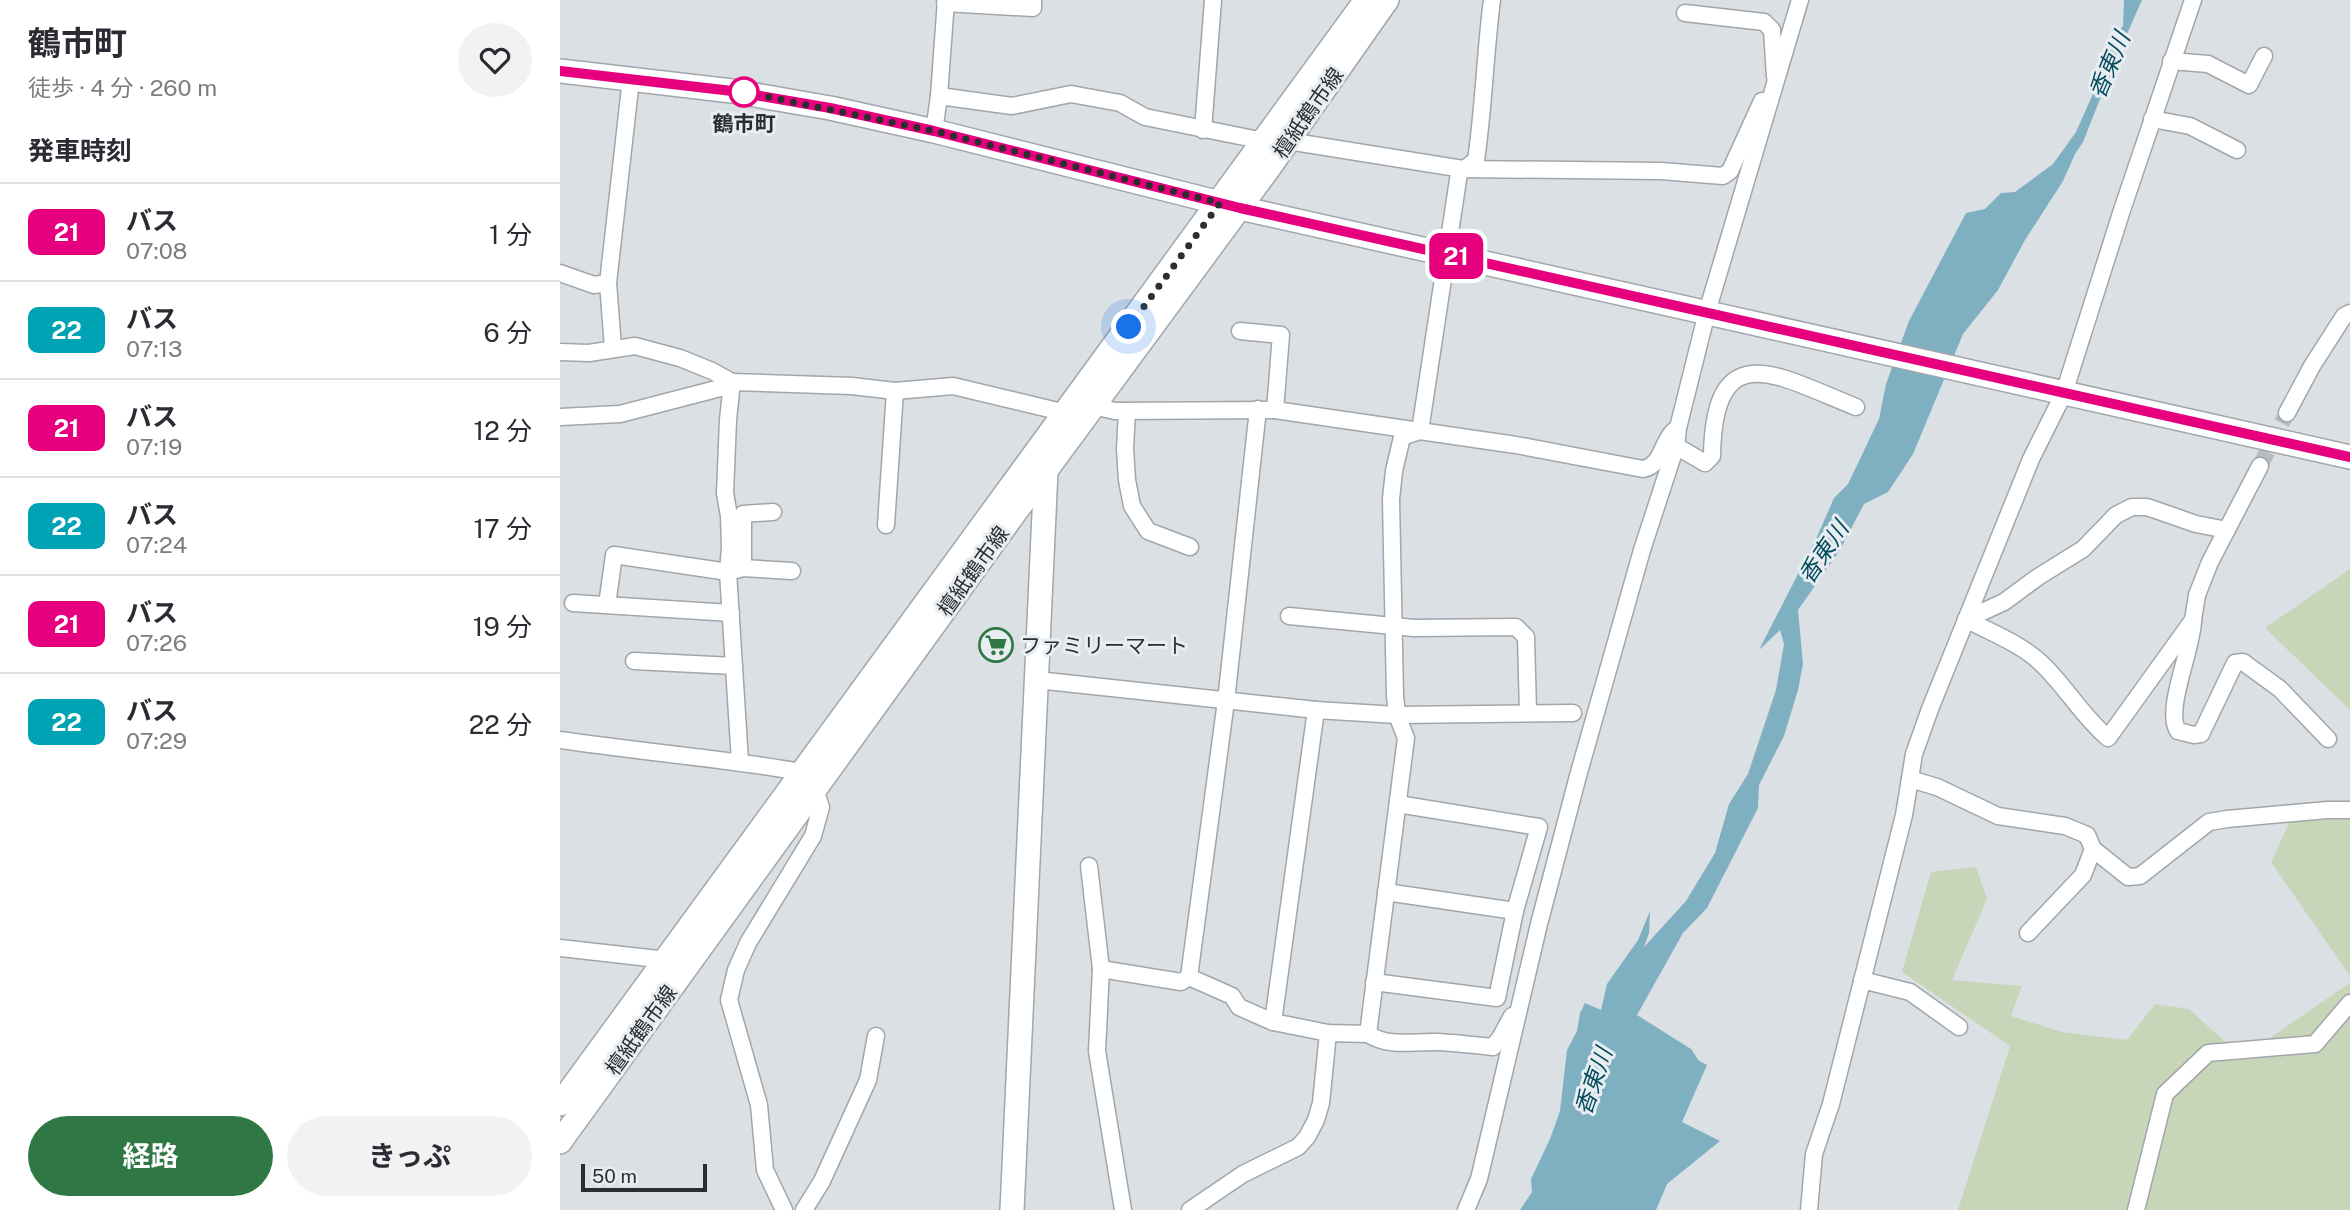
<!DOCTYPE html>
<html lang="ja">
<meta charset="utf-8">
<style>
:root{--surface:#fff;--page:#f2f2f3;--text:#2b2b33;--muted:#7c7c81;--line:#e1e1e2;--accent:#2f7845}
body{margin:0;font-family:"Public Sans","Noto Sans JP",sans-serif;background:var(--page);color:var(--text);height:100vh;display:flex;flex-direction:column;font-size:26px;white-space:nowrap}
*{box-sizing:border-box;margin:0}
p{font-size:23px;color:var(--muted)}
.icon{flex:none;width:38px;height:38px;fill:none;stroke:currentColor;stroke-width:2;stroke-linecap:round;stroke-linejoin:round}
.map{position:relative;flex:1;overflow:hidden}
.side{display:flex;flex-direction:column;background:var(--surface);width:560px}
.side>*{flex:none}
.badge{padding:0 14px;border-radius:10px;font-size:24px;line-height:46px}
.scale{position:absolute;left:21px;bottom:18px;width:126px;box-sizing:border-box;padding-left:7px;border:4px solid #2b2d2f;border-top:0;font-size:19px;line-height:24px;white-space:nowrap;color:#2b2d2f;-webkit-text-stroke:5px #e8edf2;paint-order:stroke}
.you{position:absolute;width:35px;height:35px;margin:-18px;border:5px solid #fff;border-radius:50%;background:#1a73e8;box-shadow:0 0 0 10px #1a73e833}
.map>.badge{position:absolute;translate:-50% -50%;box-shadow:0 0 0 4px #fff}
h2{padding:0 28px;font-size:26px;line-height:63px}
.round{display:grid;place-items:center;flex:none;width:74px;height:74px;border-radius:37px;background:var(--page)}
.summary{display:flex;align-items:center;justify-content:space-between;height:119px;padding:0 28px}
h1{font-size:33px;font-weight:700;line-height:52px}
.action{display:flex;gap:14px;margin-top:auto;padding:14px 28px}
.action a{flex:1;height:80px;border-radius:42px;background:var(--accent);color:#fff;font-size:28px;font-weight:700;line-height:80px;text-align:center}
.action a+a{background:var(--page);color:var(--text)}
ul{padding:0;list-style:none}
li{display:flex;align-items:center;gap:21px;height:98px;padding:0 28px;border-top:2px solid var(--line)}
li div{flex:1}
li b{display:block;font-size:26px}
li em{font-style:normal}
li .badge{min-width:77px;font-weight:700;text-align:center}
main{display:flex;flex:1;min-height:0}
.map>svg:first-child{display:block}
</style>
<main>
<section class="side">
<div class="summary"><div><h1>鶴市町</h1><p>徒歩 · 4 分 · 260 m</p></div><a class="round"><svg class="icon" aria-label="heart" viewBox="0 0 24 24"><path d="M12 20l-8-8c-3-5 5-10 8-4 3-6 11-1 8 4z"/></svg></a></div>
<h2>発車時刻</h2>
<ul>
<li><span class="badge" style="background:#e6007e;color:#fff">21</span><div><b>バス</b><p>07:08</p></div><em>1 分</em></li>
<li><span class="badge" style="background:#00a3b4;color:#fff">22</span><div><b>バス</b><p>07:13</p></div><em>6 分</em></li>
<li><span class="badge" style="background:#e6007e;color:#fff">21</span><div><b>バス</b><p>07:19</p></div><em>12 分</em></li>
<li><span class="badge" style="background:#00a3b4;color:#fff">22</span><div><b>バス</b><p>07:24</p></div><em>17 分</em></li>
<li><span class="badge" style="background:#e6007e;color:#fff">21</span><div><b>バス</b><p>07:26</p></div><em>19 分</em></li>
<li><span class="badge" style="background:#00a3b4;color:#fff">22</span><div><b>バス</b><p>07:29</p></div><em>22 分</em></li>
</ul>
<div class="action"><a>経路</a><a>きっぷ</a></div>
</section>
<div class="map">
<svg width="1790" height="1210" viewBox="0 0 1790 1210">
<rect width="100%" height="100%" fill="#dbe0e5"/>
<g fill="#c7d6b9">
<polygon points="1790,569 1790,710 1705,628"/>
<polygon points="1790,816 1790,976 1711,862 1730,821"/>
<polygon points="1416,867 1427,899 1392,980 1462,986 1451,1016 1502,1032 1567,1040 1595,1004 1629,1009 1682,1057 1790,983 1790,1210 1398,1210 1450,1046 1342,972 1371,872"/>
</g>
<polygon fill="#7fb0c1" points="1564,0 1582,0 1556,59 1556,74 1544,89 1523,142 1515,154 1503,181 1465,240 1438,290 1403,334 1353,454 1328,492 1304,504 1280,550 1238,610 1243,664 1238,690 1224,736 1199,785 1198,808 1147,908 1123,933 1077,1015 1131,1049 1139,1061 1147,1065 1122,1122 1160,1141 1107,1184 1096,1210 960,1210 972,1192 971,1179 990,1139 1000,1111 1007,1050 1017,1031 1020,1013 1025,1003 1041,1010 1047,984 1078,940 1090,911 1089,933 1084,947 1126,901 1155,853 1169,804 1188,774 1216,690 1224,644 1220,630 1199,650 1256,539 1274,498 1288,484 1319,419 1326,384 1349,321 1406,213 1425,209 1441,193 1455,192 1493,164 1516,132 1540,78 1550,41 1563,26"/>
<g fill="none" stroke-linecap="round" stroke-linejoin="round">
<polyline stroke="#b8bcc1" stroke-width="16" stroke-dasharray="16 8" stroke-linecap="butt" points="1700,466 1727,413"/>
<g stroke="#a1a6ab" stroke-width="19">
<g id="street">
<polyline points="385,3 473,8 473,0"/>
<polyline points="1125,13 1204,22 1212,30 1215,77"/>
<polyline points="1611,61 1648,64 1689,85 1704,56"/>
<polyline points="379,96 452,106 511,94 560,103 585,117 704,141"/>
<polyline points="1592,119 1630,126 1677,150"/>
<polyline points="643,130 653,0"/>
<polyline points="374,131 379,96 386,0"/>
<polyline points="728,141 903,169 1101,171 1163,176 1170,171 1202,101"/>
<polyline points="0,273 34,285 48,283"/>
<polyline points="680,331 721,335 715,410"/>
<polyline points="53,348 48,283 71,79"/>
<polyline points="0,352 29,353 75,346 120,358 152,371 172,382 168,420 165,493 169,516 170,547 168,572 180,762"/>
<path d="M533,406L555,411L715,410L956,445L1083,469C1104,465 1101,438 1118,428"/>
<path d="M698,409L666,701L629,977L672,996L679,1007L713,1022L768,1033L808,1034L846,738L837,715L835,696L831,499L834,471L842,437L860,431L899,173L916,160C924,106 925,53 932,0"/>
<polyline points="567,411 565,449 567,480 572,506 588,531 630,547"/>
<polyline points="1727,413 1752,366 1784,316 1790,313"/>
<polyline points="0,417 60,414 164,387 172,382 292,386 335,391 393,386 506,413"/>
<path d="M1116,446L1145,463L1152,456C1154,333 1218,376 1296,407"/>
<polyline points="326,525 335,391"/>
<polyline points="183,568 183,514 213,512"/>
<polyline points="13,603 171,613"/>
<polyline points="47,605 54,555 168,572 183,568 232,571"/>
<polyline points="1409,613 1420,613 1444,602 1478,577 1523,549 1556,515 1572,507 1587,507 1636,524 1667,530"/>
<polyline points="729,616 854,628 956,627 966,637 968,712"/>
<path d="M1406,619C1431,633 1462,644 1482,664C1506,687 1523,717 1548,738L1633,620L1637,595L1650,562L1700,466"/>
<path d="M1633,620C1633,648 1604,710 1618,731L1634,735L1641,734L1675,663L1683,662L1720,689L1768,739"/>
<polyline points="74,661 174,666"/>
<polyline points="477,680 756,710 837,715 1013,713"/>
<path d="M0,740C80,752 161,758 241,772"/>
<polyline points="1350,779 1377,787 1438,816 1505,826 1527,835 1533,849 1568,877 1580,876 1649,822 1667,819 1767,810 1790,810"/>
<polyline points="529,866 541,969 621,982 629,977"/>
<polyline points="826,892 955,911"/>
<polyline points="1468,933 1523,875 1533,849"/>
<polyline points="0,948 107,960"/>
<polyline points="541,969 537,1051 563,1210"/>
<polyline points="1302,980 1350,992 1399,1027"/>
<polyline points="814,982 937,998 955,911 979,827 838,804"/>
<polyline points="713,1022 756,710"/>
<path d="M808,1034C830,1048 852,1041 877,1042C896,1043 914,1045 933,1047L940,1038L952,1016"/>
<polyline points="224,1210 205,1170 199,1105 169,1000 176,970 188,943 253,836 261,807 255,790"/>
<polyline points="244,1210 262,1181 308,1080 316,1036"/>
<polyline points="630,1210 683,1174 738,1147 747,1137 756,1120 761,1103 768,1033"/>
<polyline points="906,1210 919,1179 979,924 1018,776 1082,550 1116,446 1118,428 1147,312 1240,0"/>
<polyline points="1249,1210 1254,1154 1271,1104 1344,815 1354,754 1370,709 1471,459 1504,393 1562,210 1633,0"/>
<polyline points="1576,1210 1605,1094 1648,1053 1755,1044 1790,1003"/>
</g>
</g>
<g stroke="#a1a6ab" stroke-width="26">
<g id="secondary">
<polyline points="0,71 172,91 270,108 374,131 680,208 1790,457"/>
<polyline points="0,1104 806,0"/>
<polyline points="0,1142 454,514 709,168 827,0"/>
<polyline points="452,1210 486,470"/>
</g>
</g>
<use href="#street" stroke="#fff" stroke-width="16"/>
<use href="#secondary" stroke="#fff" stroke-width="23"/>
</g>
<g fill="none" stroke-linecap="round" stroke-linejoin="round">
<g stroke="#fff" stroke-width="16">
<polyline id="line" points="0,71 172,91 270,108 374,131 680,208 1790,457"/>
</g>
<use href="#line" stroke="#e6007e" stroke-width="10"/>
<polyline stroke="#2b2d2f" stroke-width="7" stroke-dasharray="0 12.6" points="184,92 374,131 660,203 569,327"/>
</g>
<defs>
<g id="supermarket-ring" transform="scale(1.75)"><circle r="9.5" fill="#e8edf2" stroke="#2f7845" stroke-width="1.5"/><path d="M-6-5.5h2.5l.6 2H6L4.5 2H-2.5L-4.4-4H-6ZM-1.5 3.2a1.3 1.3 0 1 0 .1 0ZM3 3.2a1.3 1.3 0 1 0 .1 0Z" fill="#2f7845"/></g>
</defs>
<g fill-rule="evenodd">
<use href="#supermarket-ring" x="436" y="645"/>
</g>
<circle fill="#fff" stroke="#e6007e" stroke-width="3.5" cx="184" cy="92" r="14"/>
<g text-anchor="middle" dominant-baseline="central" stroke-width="6" stroke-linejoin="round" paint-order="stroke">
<g font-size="21" fill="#2b2d2f" stroke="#e8edf2">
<text transform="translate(748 113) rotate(-55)">檀紙鶴市線</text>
<text transform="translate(413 571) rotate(-54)">檀紙鶴市線</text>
<text transform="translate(81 1030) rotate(-54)">檀紙鶴市線</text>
</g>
<g font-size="21" font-weight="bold" fill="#2b2d2f" stroke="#e8edf2">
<text x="184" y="123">鶴市町</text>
</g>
<g font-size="21" fill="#2b2d2f" stroke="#e8edf2" text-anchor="start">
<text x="460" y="645">ファミリーマート</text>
</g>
<g font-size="23" font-style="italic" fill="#024b5d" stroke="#e8edf2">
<text transform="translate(1549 65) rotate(-67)">香東川</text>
<text transform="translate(1263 552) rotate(-56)">香東川</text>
<text transform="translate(1033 1081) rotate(-71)">香東川</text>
</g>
</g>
</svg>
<div class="scale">50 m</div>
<div class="you" style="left:569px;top:327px"></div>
<b class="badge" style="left:896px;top:256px;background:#e6007e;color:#fff">21</b>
</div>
</main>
